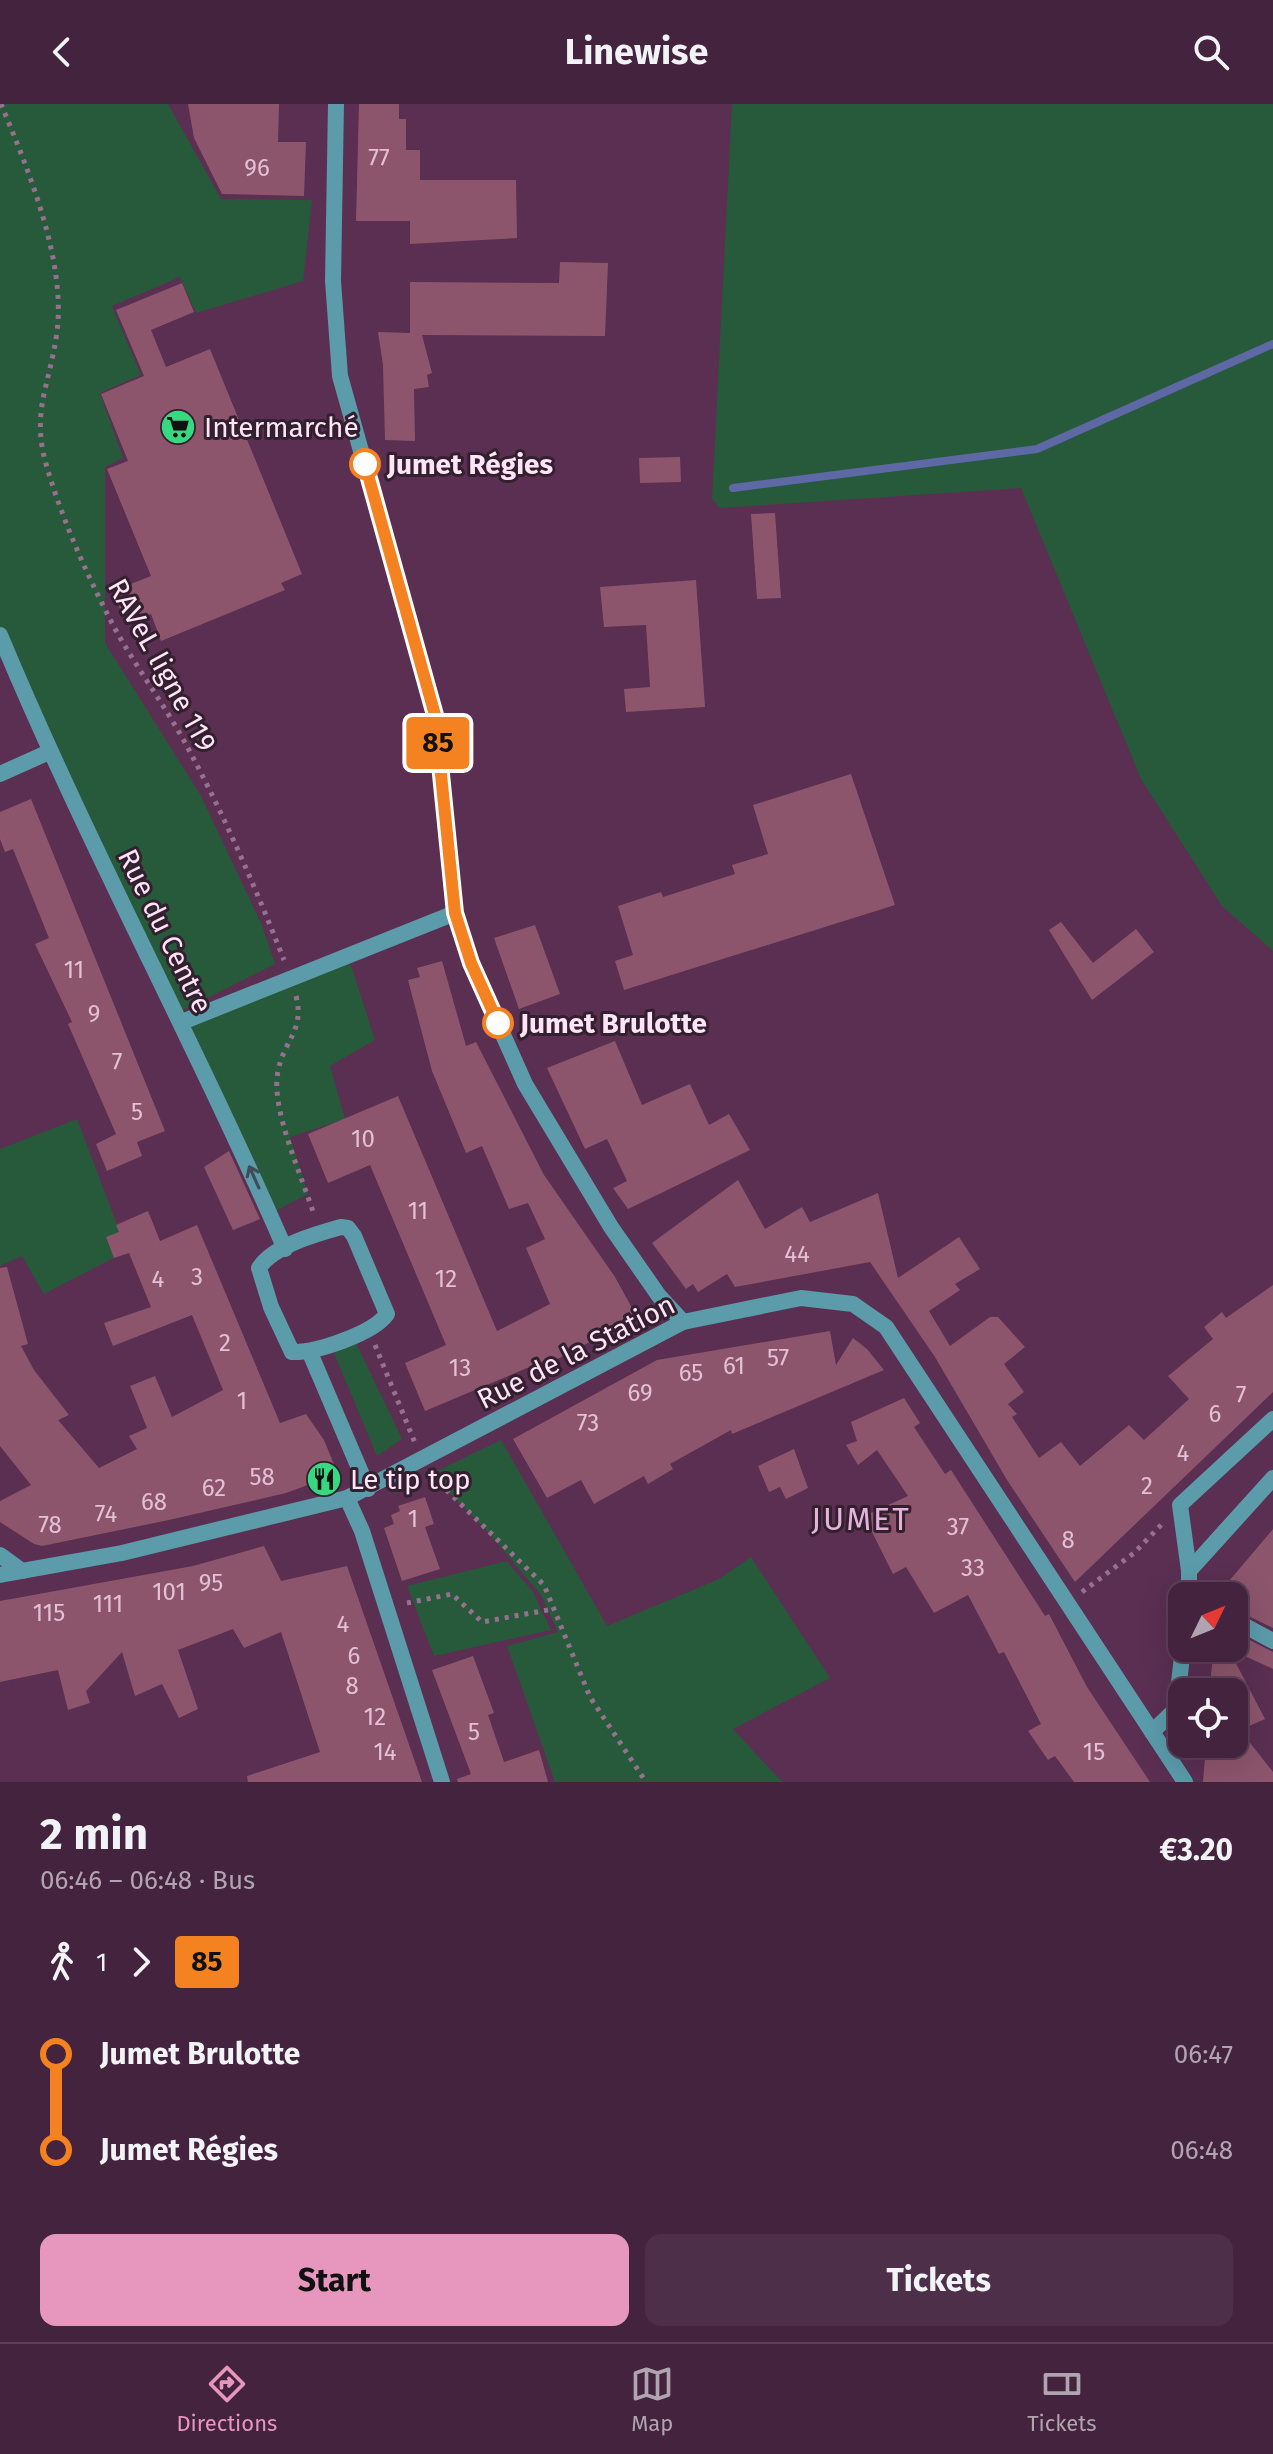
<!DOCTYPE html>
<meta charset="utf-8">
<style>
:root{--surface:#44233e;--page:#4e2f49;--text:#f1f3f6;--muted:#afa4b0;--line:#5c4058;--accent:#e797bd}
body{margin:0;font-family:"Fira Sans",sans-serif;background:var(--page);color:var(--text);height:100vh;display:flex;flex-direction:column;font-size:30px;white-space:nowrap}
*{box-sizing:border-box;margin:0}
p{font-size:26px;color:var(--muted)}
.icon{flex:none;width:44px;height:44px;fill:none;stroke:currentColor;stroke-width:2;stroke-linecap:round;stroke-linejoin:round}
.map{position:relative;height:1678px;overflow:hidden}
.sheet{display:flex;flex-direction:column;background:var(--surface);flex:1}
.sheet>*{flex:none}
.badge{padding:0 16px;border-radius:6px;font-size:28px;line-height:52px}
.needle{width:52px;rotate:47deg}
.buttons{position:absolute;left:1168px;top:1478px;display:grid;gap:16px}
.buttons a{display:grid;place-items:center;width:80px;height:80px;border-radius:16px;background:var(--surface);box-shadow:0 8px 32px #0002,0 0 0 2px var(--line);font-size:40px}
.map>.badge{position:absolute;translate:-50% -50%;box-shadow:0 0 0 4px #fff}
.legs{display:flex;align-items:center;gap:12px;height:88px;padding:0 40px;font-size:26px}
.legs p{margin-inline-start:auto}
.overview{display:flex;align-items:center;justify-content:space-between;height:136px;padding:0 40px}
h1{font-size:44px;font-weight:700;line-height:60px}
.action{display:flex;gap:16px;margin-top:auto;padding:16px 40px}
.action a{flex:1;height:92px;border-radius:16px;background:var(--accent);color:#111;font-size:32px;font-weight:700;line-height:92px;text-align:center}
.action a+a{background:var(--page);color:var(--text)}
ul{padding:0 40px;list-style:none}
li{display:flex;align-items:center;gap:28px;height:96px;font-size:30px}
li i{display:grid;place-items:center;width:12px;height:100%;margin:0 10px;background:currentColor}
li i::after{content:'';width:20px;height:20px;margin:-10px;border:6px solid;border-radius:50%;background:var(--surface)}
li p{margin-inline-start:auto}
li:first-child i{background:linear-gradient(#0000 50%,currentColor 0)}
li:last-child i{background:linear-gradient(currentColor 50%,#0000 0)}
header{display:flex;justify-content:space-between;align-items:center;height:104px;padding:0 40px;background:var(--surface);font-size:36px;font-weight:700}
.tabs{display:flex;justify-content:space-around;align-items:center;height:112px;border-top:2px solid var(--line);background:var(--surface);font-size:22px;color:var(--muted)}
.tabs a{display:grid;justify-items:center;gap:4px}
.tabs .selected{color:var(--accent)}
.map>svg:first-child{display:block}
</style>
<header><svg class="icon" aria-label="back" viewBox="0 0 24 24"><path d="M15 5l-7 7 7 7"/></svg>Linewise<svg class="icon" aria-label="search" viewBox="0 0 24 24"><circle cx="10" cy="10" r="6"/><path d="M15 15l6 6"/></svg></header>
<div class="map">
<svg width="1273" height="1678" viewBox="0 0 1273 1678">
<rect width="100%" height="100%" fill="#5a2f52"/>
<g fill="#275a3a">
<polygon points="0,0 168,0 221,95 312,96 303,177 196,209 180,173 112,202 141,271 100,289 123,354 105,363 105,539 201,692 261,819 275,860 177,909 0,531"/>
<polygon points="732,0 1273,0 1273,847 1222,802 1141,675 1021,384 720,404 712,395"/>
<polygon points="348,852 375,936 330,962 345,1015 290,1033 308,1090 270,1110 182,918"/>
<polygon points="77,1015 127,1147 44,1190 22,1152 0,1162 0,1045"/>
<polygon points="356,1239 402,1335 377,1352 334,1249"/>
<polygon points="501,1336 607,1522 719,1475 751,1453 830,1574 733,1625 782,1678 555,1678 507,1542 558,1528 541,1491 486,1426 431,1370"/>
<polygon points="507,1457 533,1488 551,1526 434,1552 407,1482"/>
</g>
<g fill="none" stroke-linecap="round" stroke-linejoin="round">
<polyline stroke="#5d68a4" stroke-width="8" points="733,384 1037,345 1273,240"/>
</g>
<g fill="#8c556c">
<polygon points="188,0 279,0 278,38 306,38 304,92 222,90 194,34"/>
<polygon points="359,0 399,0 399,15 406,15 406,46 420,46 420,76 516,76 517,134 410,140 410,117 356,117"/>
<polygon points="560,158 608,159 605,232 422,231 432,269 427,271 429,283 414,285 415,337 385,336 383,261 378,228 410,229 410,178 559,179"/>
<polygon points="182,179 194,208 151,226 166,263 210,245 302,470 281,479 285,486 161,537 151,510 126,520 113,487 151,472 107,365 128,357 101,290 144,272 116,206"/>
<polygon points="680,353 681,378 640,379 639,354"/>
<polygon points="775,409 781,494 757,495 751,410"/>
<polygon points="696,476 705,603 626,608 624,585 650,583 646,521 604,523 600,483"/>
<polygon points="851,670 895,801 624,886 615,857 633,851 618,802 661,788 663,793 735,770 732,761 768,750 753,701"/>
<polygon points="31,695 165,1027 137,1038 142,1052 107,1067 96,1040 116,1030 68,920 72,918 35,840 49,834 13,745 5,748 0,735 0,708"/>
<polygon points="1061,818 1093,859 1136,825 1154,848 1092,896 1049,826"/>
<polygon points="535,821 560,890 519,905 494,834"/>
<polygon points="442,857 466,942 476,938 544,1071 615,1173 637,1213 548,1260 546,1256 425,1307 405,1259 446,1241 370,1061 328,1079 308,1030 398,992 497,1227 550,1200 526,1144 545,1135 528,1099 509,1105 482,1042 466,1049 432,967 408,876 420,873 417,864"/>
<polygon points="615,937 642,1001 690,980 709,1021 729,1010 750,1046 628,1105 613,1084 627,1077 607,1035 585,1045 547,964"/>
<polygon points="229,1047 260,1115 233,1126 204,1063"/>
<polygon points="738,1076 765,1125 802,1103 810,1118 878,1089 898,1174 959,1133 980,1165 955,1180 960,1186 929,1207 950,1242 990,1213 998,1213 1025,1243 1004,1260 1024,1288 1008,1300 1017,1310 1012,1313 1039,1354 1061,1338 1080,1362 1129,1321 1144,1336 1189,1295 1168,1272 1213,1235 1204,1223 1222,1208 1226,1214 1273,1181 1273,1288 1075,1478 1007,1376 935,1253 870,1158 735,1183 727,1170 698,1188 693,1180 686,1185 652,1139"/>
<polygon points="148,1107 160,1137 197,1121 280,1319 306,1310 324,1336 338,1370 286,1389 169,1416 42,1442 34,1440 0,1418 0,1397 31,1381 0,1342 0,1164 7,1163 28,1240 21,1242 34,1266 69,1311 58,1316 99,1364 137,1345 129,1332 147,1324 130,1282 155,1272 172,1313 223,1286 192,1211 113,1242 104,1219 151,1203 129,1149 114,1154 106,1133 119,1128 116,1121"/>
<polygon points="830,1227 836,1261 853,1234 867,1245 884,1266 732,1330 731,1326 670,1360 673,1365 648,1380 644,1372 594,1400 581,1376 547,1394 513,1335 657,1256"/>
<polygon points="904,1294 920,1319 914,1323 945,1370 951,1366 1045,1512 1049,1510 1087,1583 1150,1678 1074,1678 1055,1652 1048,1656 1028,1627 1041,1620 1004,1548 999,1550 968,1491 934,1509 906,1463 893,1470 864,1412 908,1392 877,1346 858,1361 846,1341 857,1337 851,1318"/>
<polygon points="794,1345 808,1384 786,1395 780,1383 769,1388 758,1362"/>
<polygon points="425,1393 434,1420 425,1423 440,1465 402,1477 384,1424 394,1420 391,1411 400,1407 398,1402"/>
<polygon points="1273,1425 1273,1524 1234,1505 1234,1492 1218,1490"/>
<polygon points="264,1442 281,1477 347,1462 422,1678 248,1678 247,1672 320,1648 281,1528 244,1544 233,1525 178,1546 198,1605 179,1614 162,1580 135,1592 122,1548 86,1587 90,1599 68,1606 58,1566 0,1578 0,1497 193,1462"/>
<polygon points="1234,1528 1273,1548 1273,1565 1234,1547"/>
<polygon points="1214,1544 1228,1544 1265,1615 1240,1626 1273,1668 1273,1678 1203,1678 1206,1640 1234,1640 1234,1588 1209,1588"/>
<polygon points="473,1552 494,1609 488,1611 504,1658 539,1646 548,1678 458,1678 457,1675 471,1670 432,1566"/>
</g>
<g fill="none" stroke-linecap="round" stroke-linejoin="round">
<g stroke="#96718f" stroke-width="5" stroke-dasharray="4 6" stroke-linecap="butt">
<path d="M1,0C28,65 66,156 57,228C49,286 29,309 49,370C65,422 88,473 113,521C134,560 161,596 183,635C222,706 254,780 284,856"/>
<path d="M296,892C305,926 284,936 278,967C270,1005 303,1074 314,1111"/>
<polyline points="375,1241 415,1339"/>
<polyline points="432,1372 544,1481 590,1593 646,1678"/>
<polyline points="1082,1488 1134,1449 1162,1420"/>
<polyline points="407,1499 452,1490 482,1518 553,1505"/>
</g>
<g stroke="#5b9baa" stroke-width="16">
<path d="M0,531C87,740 195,938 285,1145"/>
<polyline points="0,670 49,648"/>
<polyline points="182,918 455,809"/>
<path d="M341,1123L348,1124L354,1132L387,1210C374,1229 316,1249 292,1248L271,1203L259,1164C273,1142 316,1130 341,1123Z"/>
<polyline points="310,1249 368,1385"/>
<polyline points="347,1394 362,1427 442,1678"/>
<polyline points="0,1451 22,1467"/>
<polyline points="1189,1467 1180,1401 1273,1315"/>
<polyline points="0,1471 122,1449 347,1394 683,1218"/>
<polyline points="1189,1492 1189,1467 1273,1374"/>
<polyline points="1234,1516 1273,1537"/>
<polyline points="1152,1628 1176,1605 1183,1544"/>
</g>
<polyline stroke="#5b9baa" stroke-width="16" points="336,0 333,177 340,272 435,611 455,809 471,859 525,980 611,1123 659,1192 683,1218 801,1194 853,1200 886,1223 1185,1678"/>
</g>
<defs><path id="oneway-shaft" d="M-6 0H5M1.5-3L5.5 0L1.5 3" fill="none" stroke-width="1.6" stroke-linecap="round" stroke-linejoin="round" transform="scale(2)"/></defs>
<use stroke="#414b5a" href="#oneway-shaft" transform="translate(254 1073) rotate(-114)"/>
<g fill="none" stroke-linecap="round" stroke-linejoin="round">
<g stroke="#fff" stroke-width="18">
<polyline id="line-1" points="365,360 435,611 455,809 471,859 498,919"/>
</g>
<use href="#line-1" stroke="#f58220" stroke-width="12"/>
</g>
<defs>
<g id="supermarket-disc" transform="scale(1.8)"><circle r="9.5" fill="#36d880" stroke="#33202f"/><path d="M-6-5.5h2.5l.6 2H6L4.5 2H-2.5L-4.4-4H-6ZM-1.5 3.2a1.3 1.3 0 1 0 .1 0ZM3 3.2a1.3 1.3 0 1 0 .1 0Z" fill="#111"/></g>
<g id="restaurant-disc" transform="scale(1.8)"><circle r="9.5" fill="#36d880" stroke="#33202f"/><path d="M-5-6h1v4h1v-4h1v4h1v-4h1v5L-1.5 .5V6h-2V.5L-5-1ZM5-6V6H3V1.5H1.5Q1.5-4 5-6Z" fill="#111"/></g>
</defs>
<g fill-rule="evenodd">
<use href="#supermarket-disc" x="178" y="323"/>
<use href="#restaurant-disc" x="324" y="1375"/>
</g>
<g fill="#fff" stroke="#f58220" stroke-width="4">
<circle cx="365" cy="360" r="14"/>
<circle cx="498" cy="919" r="14"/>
</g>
<g text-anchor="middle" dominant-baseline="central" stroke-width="6" stroke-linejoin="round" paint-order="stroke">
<g font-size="24" fill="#e2c0d5">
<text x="379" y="54">77</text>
<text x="257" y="64">96</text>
<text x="74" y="866">11</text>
<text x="94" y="910">9</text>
<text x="117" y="958">7</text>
<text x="137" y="1008">5</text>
<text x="363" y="1035">10</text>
<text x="418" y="1107">11</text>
<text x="797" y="1150">44</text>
<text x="197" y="1173">3</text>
<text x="158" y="1175">4</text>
<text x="446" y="1175">12</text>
<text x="225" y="1239">2</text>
<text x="778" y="1254">57</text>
<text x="734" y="1262">61</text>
<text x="460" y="1264">13</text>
<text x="691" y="1269">65</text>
<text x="640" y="1289">69</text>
<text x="1241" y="1291">7</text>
<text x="242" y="1297">1</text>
<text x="1215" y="1310">6</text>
<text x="588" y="1319">73</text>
<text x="1183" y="1349">4</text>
<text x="262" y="1373">58</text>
<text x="1147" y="1382">2</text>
<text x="214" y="1384">62</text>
<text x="154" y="1398">68</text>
<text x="106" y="1410">74</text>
<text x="413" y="1415">1</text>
<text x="50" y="1421">78</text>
<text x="958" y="1423">37</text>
<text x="1068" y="1436">8</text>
<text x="973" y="1464">33</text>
<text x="211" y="1479">95</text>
<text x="169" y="1488">101</text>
<text x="108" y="1500">111</text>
<text x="49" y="1509">115</text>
<text x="343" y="1520">4</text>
<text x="354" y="1552">6</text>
<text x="352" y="1582">8</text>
<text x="375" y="1613">12</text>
<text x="474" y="1628">5</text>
<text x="385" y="1648">14</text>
<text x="1094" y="1648">15</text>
</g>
<g font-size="28" fill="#ffe4f8" stroke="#33202f" text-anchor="start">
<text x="204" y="323">Intermarché</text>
<text x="350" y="1375">Le tip top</text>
</g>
<g font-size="28" font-weight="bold" fill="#ffe4f8" stroke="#33202f" text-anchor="start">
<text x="387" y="360">Jumet Régies</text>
<text x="520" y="919">Jumet Brulotte</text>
</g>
<g font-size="28" fill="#ffe4f8" stroke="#33202f">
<text transform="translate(162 561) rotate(61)">RAVeL ligne 119</text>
<text transform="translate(165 827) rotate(64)">Rue du Centre</text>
<text transform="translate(576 1248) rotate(-27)">Rue de la Station</text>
</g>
<g font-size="32" letter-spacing="2" fill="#e5b2da" stroke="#33202f">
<text x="861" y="1415">JUMET</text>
</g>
</g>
</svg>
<div class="buttons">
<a><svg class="needle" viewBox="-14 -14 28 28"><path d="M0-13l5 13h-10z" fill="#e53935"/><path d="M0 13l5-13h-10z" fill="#afa4b0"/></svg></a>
<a><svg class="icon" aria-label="locate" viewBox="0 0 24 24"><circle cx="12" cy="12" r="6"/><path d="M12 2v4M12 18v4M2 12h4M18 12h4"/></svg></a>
</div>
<b class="badge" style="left:438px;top:639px;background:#f58220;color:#111">85</b>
</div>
<section class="sheet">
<div class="overview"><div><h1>2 min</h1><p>06:46 – 06:48 · Bus</p></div><b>€3.20</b></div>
<div class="legs"><svg class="icon" aria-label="walk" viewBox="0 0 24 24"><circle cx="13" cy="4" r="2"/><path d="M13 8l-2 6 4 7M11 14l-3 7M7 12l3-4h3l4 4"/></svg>1<svg class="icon" aria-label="forward" viewBox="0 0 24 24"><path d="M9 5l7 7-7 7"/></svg><b class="badge" style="background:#f58220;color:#111">85</b></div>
<ul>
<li><i style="color:#f58220"></i><b>Jumet Brulotte</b><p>06:47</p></li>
<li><i style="color:#f58220"></i><b>Jumet Régies</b><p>06:48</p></li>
</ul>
<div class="action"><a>Start</a><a>Tickets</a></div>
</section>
<nav class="tabs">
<a class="selected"><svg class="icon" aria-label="directions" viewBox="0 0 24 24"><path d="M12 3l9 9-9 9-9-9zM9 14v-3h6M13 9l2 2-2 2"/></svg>Directions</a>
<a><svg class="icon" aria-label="map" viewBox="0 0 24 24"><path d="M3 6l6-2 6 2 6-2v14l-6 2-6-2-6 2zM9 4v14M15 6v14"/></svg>Map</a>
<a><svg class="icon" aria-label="tickets" viewBox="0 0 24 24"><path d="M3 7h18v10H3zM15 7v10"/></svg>Tickets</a>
</nav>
